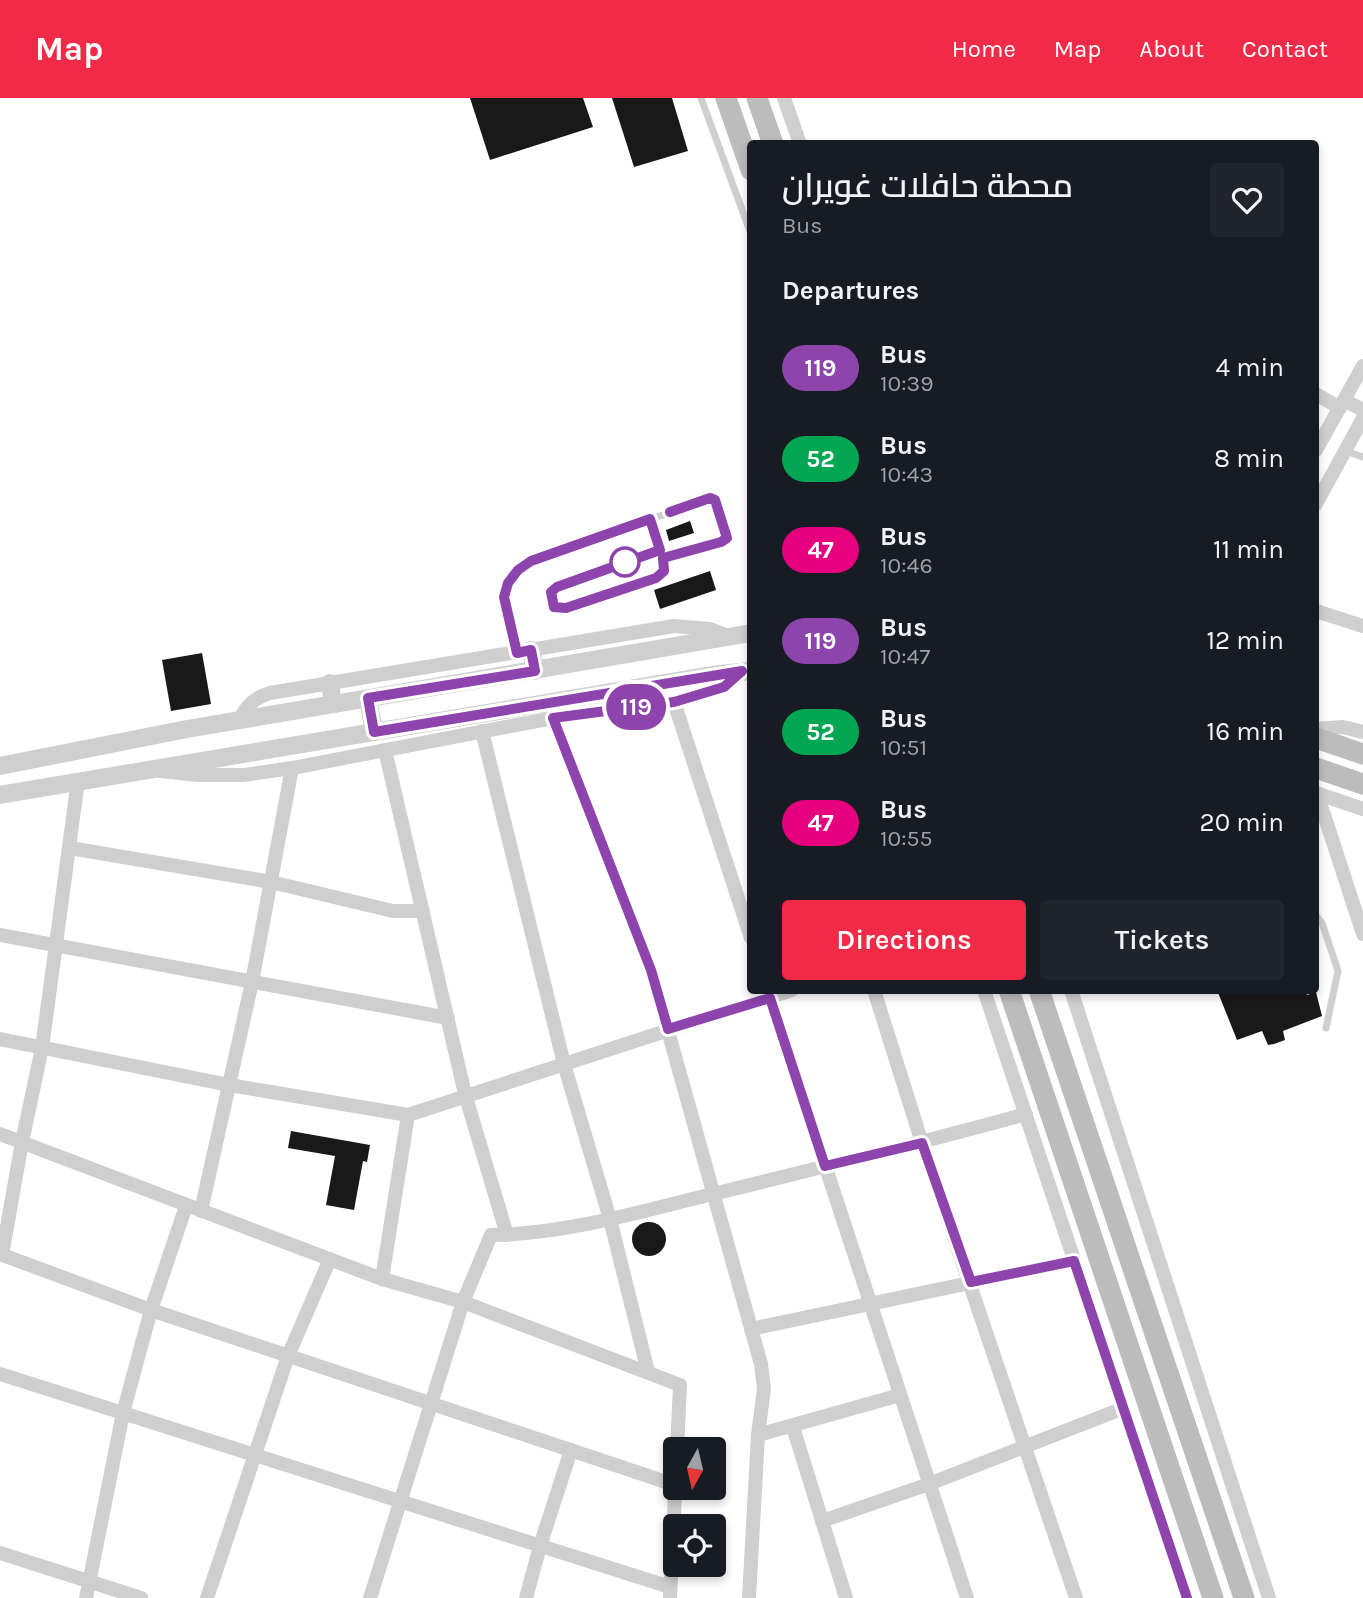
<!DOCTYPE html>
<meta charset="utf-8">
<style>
:root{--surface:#171b24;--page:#20242c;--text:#f1f3f6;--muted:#9ea1a6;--accent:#f12b47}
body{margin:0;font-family:Karla,Cairo,sans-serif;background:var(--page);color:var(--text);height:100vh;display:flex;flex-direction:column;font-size:26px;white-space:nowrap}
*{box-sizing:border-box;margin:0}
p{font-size:23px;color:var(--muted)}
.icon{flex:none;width:38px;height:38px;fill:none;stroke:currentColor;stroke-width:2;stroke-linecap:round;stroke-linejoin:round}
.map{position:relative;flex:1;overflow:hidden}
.side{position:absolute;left:747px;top:42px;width:572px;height:854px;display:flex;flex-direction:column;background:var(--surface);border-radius:7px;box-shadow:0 4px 10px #0003}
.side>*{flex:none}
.badge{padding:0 14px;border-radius:23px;font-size:24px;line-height:46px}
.needle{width:46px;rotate:188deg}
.tools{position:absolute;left:663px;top:1339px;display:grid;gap:14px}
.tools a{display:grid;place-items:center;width:63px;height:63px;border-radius:7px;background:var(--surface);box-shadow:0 4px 10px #0003;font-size:35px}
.map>.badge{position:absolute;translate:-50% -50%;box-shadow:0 0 0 4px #fff}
h2{padding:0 35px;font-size:26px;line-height:63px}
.round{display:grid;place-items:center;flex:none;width:74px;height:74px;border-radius:7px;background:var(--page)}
.overview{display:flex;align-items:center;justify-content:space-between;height:119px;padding:0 35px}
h1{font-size:33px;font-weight:600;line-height:52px}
.cta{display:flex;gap:14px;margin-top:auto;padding:14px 35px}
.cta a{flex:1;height:80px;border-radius:7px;background:var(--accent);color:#fff;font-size:28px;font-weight:600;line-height:80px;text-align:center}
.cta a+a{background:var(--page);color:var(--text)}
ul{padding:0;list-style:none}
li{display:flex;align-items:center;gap:21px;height:91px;padding:0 35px}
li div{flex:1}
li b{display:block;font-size:26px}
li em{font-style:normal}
li .badge{min-width:77px;font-weight:700;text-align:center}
header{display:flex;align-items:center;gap:42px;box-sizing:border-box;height:98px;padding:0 35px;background:var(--accent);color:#fff}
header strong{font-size:33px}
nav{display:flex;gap:38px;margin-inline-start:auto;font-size:24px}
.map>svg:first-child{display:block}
</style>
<header>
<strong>Map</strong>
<nav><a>Home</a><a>Map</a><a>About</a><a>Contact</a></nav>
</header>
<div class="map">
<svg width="1363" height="1500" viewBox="0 0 1363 1500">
<rect width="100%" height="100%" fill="#fff"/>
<g fill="#191919">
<polygon points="470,0 583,0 593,29 490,62"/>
<polygon points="612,0 672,0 688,53 634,69"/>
<polygon points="690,423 694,435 669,443 666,432"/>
<polygon points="710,473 716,492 660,511 654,492"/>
<polygon points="202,555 211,606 171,613 162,562"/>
<polygon points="1217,892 1305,892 1307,897 1316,894 1322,918 1283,933 1285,942 1274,946 1268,947 1262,933 1237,942"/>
<polygon points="291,1033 370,1047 367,1064 363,1063 354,1112 326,1107 335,1058 288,1050"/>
<circle cx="649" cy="1141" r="17"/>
</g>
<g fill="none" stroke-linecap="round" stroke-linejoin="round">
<g stroke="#cfcfcf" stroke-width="7">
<polyline points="701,0 751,136"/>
<polyline points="1345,353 1363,359"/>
<polyline points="651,421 665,467 664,473 656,480 571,509 554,509 551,498 557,489 660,452"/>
<path d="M517,554C507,517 491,494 526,466L710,400L715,402L727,440L721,444L663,460"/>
<polyline points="1316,817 1322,825 1338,873 1326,930"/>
</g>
<g stroke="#cfcfcf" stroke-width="14">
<polyline points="784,0 800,46"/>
<polyline points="1316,296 1340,310"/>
<polyline points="1344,302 1363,312"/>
<polyline points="1316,352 1363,268"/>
<polyline points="1316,406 1363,320"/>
<polyline points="1316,513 1363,528"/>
<polyline points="674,604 751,840"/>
<polyline points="553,620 651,872 761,1266 764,1291 758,1337 749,1500"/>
<path d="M239,622C247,608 253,600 270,595L674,528L710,531L731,539"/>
<polyline points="1316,631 1343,629 1363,634"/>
<polyline points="482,633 564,966 610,1121 648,1274"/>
<polyline points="385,652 465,996 507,1137"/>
<polyline points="161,673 198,677 244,677 292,670 553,620 674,604 725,589 742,573"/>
<polyline points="1316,695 1363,711"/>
<polyline points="1317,695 1363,836"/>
<polyline points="70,750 271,784 393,813 423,813"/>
<polyline points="0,837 448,920"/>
<polyline points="874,892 922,1045 1076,1500"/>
<polyline points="984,892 1187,1500"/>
<polyline points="1071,892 1269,1500"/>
<polyline points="768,893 967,1500"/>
<polyline points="0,941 229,987 408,1017 792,892"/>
<polyline points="0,1036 382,1181 463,1204 680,1287 677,1351"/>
<polyline points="201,1113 252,884 292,670"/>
<polyline points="0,1156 151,1212 675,1387"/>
<polyline points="2,1157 22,1044 42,950 78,682"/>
<polyline points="382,1181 408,1017"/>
<polyline points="751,1231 1074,1163"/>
<polyline points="0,1276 670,1489"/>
<polyline points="793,1329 846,1500"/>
<polyline points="758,1337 900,1297"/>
<polyline points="822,1423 929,1386 1124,1310"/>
<polyline points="0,1455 141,1500"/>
<polyline points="86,1500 123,1315 151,1212 186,1108"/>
<polyline points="207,1500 288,1258 330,1161"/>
<path d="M370,1500L463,1204L491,1137C569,1136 645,1112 721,1094C823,1069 925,1044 1026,1016"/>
<polyline points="526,1500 540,1448 571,1352"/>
<polyline points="670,1500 676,1376"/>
</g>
<g stroke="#cfcfcf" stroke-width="18">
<polyline points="531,552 535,573"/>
<polyline points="330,585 333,606"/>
<polyline points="368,600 374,634"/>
<polyline points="0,668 187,631 751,535"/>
<polyline points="0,697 718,576 751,573"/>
</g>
<g stroke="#bcbcbc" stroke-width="21">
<polyline points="726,0 751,72"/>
<polyline points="757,0 773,46"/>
<polyline points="1316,640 1363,656"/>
<polyline points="1316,670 1363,686"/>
<polyline points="1009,892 1213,1500"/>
<polyline points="1039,892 1244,1500"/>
</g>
</g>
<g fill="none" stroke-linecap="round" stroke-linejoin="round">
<g stroke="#fff" stroke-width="16">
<polyline id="line" points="670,414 710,400 715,402 727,440 721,444 663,460 664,473 656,480 566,510 554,509 551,494 557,489 660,452 650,421 531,463 518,472 508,485 504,499 517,555 531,552 535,573 368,600 374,634 742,573 724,589 674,604 553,620 651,872 668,931 770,900 825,1068 922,1045 971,1184 1074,1163 1187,1500"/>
</g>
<use href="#line" stroke="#8e44ad" stroke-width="10"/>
</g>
<circle fill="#fff" stroke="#8e44ad" stroke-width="3.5" cx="625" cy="464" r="14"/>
</svg>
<div class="tools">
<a><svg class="needle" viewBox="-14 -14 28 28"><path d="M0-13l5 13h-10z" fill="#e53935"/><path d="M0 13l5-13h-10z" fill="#9ea1a6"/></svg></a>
<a><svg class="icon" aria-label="locate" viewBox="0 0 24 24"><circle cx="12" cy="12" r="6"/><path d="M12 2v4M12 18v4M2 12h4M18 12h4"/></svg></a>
</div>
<b class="badge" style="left:636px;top:609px;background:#8e44ad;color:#fff">119</b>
<section class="side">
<div class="overview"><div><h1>محطة حافلات غويران</h1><p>Bus</p></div><a class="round"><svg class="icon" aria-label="heart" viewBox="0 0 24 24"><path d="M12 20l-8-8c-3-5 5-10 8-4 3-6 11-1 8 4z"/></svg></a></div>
<h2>Departures</h2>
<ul>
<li><span class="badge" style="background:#8e44ad;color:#fff">119</span><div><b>Bus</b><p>10:39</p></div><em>4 min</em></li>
<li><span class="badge" style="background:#00a651;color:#fff">52</span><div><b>Bus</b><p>10:43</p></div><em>8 min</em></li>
<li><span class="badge" style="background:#e6007e;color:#fff">47</span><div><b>Bus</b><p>10:46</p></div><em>11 min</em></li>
<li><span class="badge" style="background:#8e44ad;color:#fff">119</span><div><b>Bus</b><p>10:47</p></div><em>12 min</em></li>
<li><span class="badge" style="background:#00a651;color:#fff">52</span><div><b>Bus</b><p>10:51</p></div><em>16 min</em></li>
<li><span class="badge" style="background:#e6007e;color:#fff">47</span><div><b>Bus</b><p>10:55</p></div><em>20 min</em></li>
</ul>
<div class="cta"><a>Directions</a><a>Tickets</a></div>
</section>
</div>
